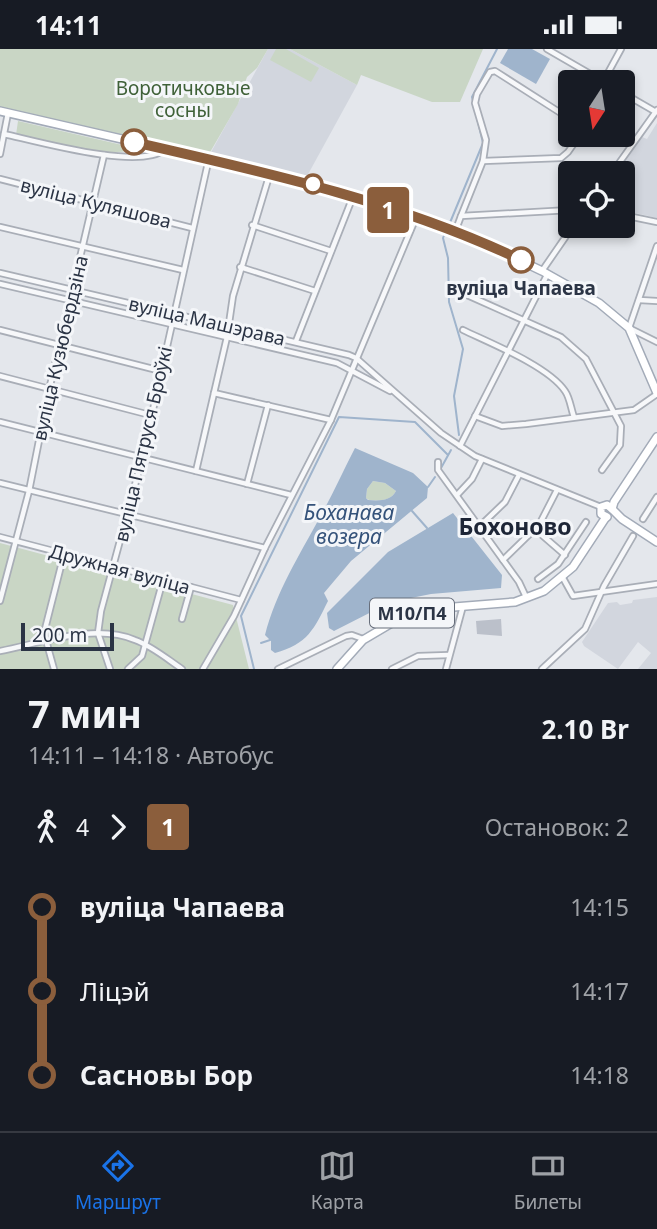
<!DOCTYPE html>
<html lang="ru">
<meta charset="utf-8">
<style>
:root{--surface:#171b24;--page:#242831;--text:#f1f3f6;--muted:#9ea1a6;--line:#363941;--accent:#1a73e8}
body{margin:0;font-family:"Noto Sans",sans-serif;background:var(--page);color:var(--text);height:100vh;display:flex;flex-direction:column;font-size:26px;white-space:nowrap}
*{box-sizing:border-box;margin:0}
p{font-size:23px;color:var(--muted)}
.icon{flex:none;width:38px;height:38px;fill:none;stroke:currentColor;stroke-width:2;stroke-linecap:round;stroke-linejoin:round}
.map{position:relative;height:620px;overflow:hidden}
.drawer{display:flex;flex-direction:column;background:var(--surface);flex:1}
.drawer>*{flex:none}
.badge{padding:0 14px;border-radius:5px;font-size:24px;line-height:46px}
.needle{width:46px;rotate:192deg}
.tools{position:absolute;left:558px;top:21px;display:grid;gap:14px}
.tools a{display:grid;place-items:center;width:77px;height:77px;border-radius:7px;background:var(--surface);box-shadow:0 4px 10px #0003;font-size:35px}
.scale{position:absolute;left:21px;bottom:18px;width:93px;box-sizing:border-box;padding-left:7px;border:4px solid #2b3445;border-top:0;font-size:19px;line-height:24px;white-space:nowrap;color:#2b3445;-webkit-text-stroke:5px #f4f6f9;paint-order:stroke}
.map>.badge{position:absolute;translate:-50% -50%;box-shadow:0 0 0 4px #fff}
.legs{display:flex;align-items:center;gap:10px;height:77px;padding:0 28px;font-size:23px}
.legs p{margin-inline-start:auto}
.head{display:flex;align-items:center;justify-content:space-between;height:119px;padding:0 28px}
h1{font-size:38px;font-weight:700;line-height:52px}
ul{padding:0 28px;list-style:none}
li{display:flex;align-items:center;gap:24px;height:84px;font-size:26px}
li i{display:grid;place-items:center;width:10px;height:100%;margin:0 9px;background:currentColor}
li i::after{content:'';width:18px;height:18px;margin:-9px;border:5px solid;border-radius:50%;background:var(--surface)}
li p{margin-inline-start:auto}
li:first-child i{background:linear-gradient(#0000 50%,currentColor 0)}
li:last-child i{background:linear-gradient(currentColor 50%,#0000 0)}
.status{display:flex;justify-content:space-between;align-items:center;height:49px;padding:0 35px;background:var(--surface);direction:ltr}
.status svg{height:19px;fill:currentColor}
.tab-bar{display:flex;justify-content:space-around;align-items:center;height:98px;border-top:2px solid var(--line);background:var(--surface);font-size:19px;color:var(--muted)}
.tab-bar a{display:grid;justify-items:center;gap:4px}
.tab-bar .on{color:var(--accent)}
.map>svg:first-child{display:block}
</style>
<div class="status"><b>14:11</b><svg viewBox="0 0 49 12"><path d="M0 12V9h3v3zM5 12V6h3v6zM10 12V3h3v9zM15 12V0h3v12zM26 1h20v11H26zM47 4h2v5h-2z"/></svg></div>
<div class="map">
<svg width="657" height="620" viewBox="0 0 657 620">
<rect width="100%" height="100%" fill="#e4e7ec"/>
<g fill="#d2d6de">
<polygon points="268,0 290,0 357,36 306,129 210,105"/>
<polygon points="657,74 657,169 623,161 623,124 617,124 642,88 647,90"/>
<polygon points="657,548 657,620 638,620 651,604 638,593 618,620 584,597 582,593 608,554 617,553 620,556 632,554 633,551"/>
</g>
<g fill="#c9d6c5">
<polygon points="0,0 268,0 257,19 247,28 238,55 209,105 0,61"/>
<polygon points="276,0 286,0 319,19 311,33 270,11"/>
<polygon points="290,0 483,0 460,53 432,53 361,26 357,36"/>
<polygon points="18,72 144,101 105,104 16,86"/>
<path d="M373,432L385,434L396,442C391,452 379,452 369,451L366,449L367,440Z"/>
<polygon points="0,494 233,556 249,620 0,620"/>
</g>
<g fill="#9fb4cc" fill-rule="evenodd">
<polygon points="508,0 532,0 550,10 536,35 500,14"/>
<path d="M355,399L413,424L428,438L427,449L351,512L324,544L328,552C314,580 308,595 275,604L271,601V592L265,586C276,543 299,507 320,468C333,445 343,422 355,399ZM373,432L385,434L396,442C391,452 379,452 368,451L366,449L367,440Z"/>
<polygon points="453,464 502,526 501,539 431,545 391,553 334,582 329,579 327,564 388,503"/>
</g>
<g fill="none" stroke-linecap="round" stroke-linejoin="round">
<g stroke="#9fb4cc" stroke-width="2">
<polyline points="449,176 483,94 472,48 497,0"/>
<polyline points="445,184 443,189 448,209 449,253 463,300 454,347 459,386"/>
<polyline points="441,419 451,401"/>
<polyline points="428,438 435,428"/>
<polyline points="412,462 427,479"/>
<polyline points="261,594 270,591"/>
<polyline points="254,620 241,567 339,368 415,373 448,406"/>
</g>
</g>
<polygon fill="#bbc0ca" points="501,570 502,587 477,585 476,572"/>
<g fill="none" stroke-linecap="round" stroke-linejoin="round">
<g stroke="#a9aeb7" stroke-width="8">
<g id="minor">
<polyline points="547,0 604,33"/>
<polyline points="603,33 621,0"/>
<polyline points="623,44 656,63"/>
<path d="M4,85C36,92 138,121 164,101"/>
<polyline points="0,105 8,64"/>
<polyline points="483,112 561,109 568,103 580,86"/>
<polyline points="612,124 657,61"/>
<polyline points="0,130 192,179"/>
<polyline points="623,166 657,173"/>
<polyline points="461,167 483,112 486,91 475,54 477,45 490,23 495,22 570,70"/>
<polyline points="252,176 331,202"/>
<polyline points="0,178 183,221"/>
<polyline points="455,183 461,167 570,161"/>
<polyline points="657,197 629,279 657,293"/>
<polyline points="240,218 315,242"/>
<polyline points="542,222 573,177"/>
<polyline points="0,224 349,306 356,309 441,384 475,407 601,458"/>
<polyline points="0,235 337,314 390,342"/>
<polyline points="467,246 561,288 586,310 621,377 620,396 602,421"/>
<polyline points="639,251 657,252"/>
<polyline points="0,281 161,322"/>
<path d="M463,281C490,294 548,317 565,342C570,349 571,360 574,368"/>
<polyline points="296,292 352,150"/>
<polyline points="0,327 150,366"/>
<polyline points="214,344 331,371"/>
<polyline points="475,367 502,377 526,375 634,361 657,345"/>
<polyline points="0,373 291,446"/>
<polyline points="460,397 547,226"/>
<polyline points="438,413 438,421 519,533 526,548"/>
<polyline points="196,422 227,288 233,247 270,124"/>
<polyline points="0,434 265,499 331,371 415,171"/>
<polyline points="247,435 268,356"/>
<polyline points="457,446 472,430 482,410"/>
<polyline points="643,470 657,448"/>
<polyline points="480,477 505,453 519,426"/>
<polyline points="535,480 565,506"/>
<polyline points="0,488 241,551"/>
<polyline points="503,511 539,476 557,441"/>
<polyline points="563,529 573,547 657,535"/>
<polyline points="538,530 558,515 586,473"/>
<polyline points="0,552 29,442 49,341 104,106"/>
<polyline points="182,570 191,538"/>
<path d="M0,602C42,594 94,574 135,591C152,597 167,610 182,620"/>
<polyline points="54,620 44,584 64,505"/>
<polyline points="110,620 98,584 101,562 142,410 209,109"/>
<polyline points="128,620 142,607 163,531"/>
<polyline points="203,620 234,567 265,499"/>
<polyline points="278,620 346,587 352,586 363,590"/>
<polyline points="392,620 418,607 449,606"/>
<polyline points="446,620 463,557"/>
<polyline points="542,620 585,580 604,537 633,487"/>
</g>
</g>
<g stroke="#a3abb8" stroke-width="10">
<g id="major">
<polyline points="0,62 291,129 475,190 542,222 599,254 629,279 657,344"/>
<polyline points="657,388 614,453 612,460 622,470 657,493"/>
<polyline points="607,468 601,465 601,458 607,456 612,460"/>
<polyline points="337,620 363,591 407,565 429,560 515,553 544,542 573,518 606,468"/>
</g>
</g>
<use href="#minor" stroke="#f7f8fa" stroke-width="4.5"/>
<use href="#major" stroke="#fff" stroke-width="7"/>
</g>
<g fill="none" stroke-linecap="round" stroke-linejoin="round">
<g stroke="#fff" stroke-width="16">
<path id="line-1" d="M134,93C265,123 400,153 521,211"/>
</g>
<use href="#line-1" stroke="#8b5e3c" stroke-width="10"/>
</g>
<g fill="#fff" stroke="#8b5e3c" stroke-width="3.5">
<circle cx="134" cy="93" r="12"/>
<circle cx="313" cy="135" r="9"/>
<circle cx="521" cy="211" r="12"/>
</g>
<g text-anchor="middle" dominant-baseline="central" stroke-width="6" stroke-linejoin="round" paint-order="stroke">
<rect fill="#f4f6f9" stroke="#676e7b" stroke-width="2" x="370" y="549.5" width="84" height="29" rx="5"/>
<g font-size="18" font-weight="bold" fill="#2b3445">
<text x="412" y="564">М10/П4</text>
</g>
<g font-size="19" fill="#3f6138" stroke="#f4f6f9">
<text x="183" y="39">Воротичковые<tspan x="183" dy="22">сосны</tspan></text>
</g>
<g font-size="19" fill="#2b3445" stroke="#f4f6f9">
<text transform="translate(96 154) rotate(14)">вуліца Куляшова</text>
<text transform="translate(207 272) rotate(13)">вуліца Машэрава</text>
<text transform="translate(60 299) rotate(-77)">вуліца Кузюбердзіна</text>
<text transform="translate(143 395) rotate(-77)">вуліца Пятруся Броўкі</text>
<text transform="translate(120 520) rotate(15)">Дружная вуліца</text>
</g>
<g font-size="19" font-weight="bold" fill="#2b3445" stroke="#f4f6f9">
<text x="521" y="239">вуліца Чапаева</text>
</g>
<g font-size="21" font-style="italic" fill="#34527a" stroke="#f4f6f9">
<text x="349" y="463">Боханава<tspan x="349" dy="24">возера</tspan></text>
</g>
<g font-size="23" font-weight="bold" fill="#1d2536" stroke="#f4f6f9">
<text x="515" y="477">Бохоново</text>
</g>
</g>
</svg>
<div class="tools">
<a><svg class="needle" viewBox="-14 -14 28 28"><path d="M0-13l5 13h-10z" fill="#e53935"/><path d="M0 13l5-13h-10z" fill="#9ea1a6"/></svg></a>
<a><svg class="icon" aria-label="locate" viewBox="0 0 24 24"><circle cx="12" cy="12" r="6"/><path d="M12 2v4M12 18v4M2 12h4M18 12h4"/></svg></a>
</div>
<div class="scale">200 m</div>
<b class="badge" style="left:388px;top:161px;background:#8b5e3c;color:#fff">1</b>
</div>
<section class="drawer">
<div class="head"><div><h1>7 мин</h1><p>14:11 – 14:18 · Автобус</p></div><b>2.10 Br</b></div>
<div class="legs"><svg class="icon" aria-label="walk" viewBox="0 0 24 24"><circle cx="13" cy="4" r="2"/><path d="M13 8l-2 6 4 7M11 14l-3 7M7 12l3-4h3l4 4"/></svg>4<svg class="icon" aria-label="forward" viewBox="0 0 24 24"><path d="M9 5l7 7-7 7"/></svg><b class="badge" style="background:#8b5e3c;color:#fff">1</b><p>Остановок: 2</p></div>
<ul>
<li><i style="color:#8b5e3c"></i><b>вуліца Чапаева</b><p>14:15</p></li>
<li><i style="color:#8b5e3c"></i><span>Ліцэй</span><p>14:17</p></li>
<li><i style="color:#8b5e3c"></i><b>Сасновы Бор</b><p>14:18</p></li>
</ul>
</section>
<nav class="tab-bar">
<a class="on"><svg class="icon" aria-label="directions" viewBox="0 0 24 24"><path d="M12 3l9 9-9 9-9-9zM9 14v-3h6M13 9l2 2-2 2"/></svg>Маршрут</a>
<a><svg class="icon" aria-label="map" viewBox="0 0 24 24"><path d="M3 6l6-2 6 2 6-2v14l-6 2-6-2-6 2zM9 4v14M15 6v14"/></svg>Карта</a>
<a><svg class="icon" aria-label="tickets" viewBox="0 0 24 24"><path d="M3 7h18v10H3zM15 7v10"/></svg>Билеты</a>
</nav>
